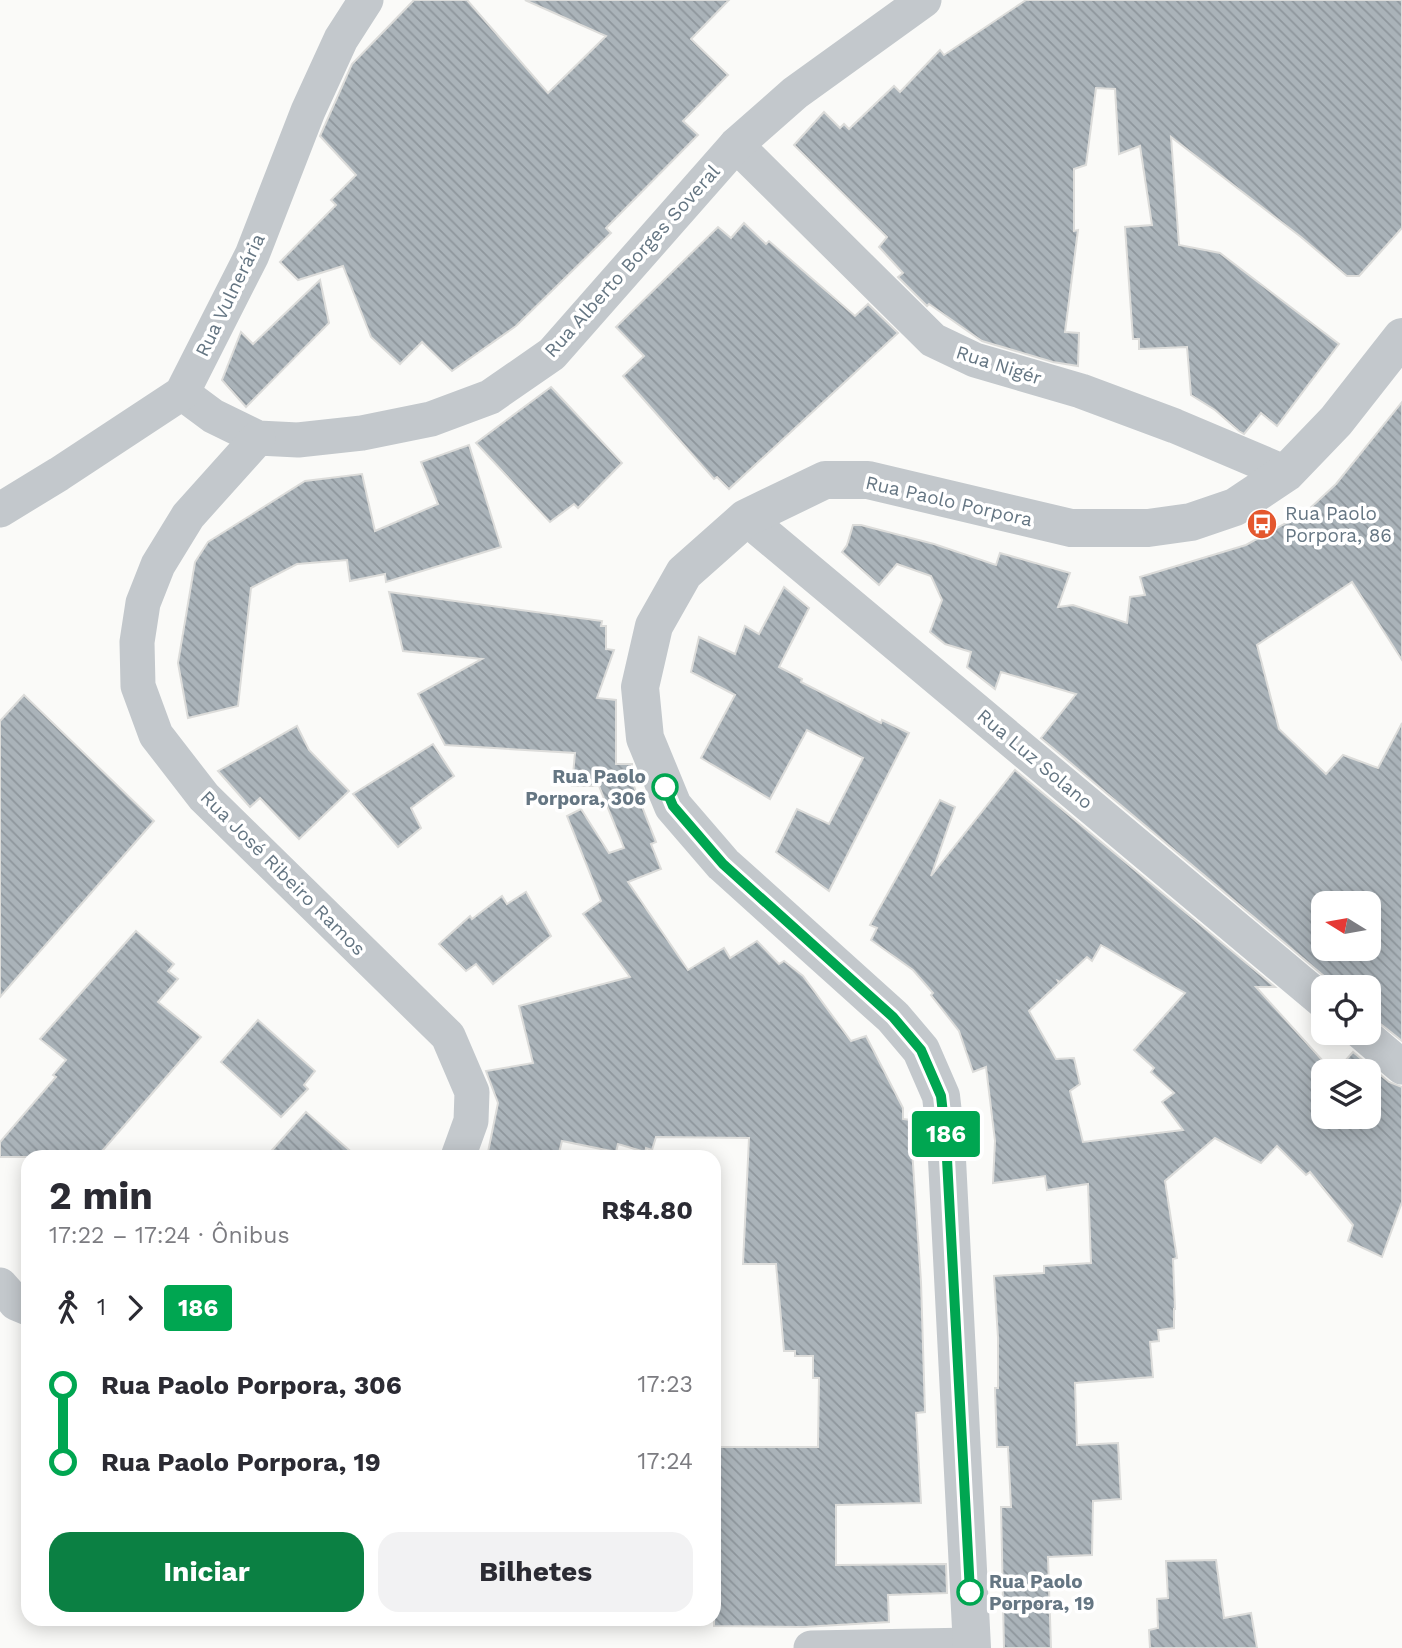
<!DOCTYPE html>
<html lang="pt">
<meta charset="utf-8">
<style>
:root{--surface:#fff;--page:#f2f2f3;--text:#2b2b33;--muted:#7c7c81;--accent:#0b8043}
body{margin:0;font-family:"Work Sans",sans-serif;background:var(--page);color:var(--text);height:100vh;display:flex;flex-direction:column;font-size:26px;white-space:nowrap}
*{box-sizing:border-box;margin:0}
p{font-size:23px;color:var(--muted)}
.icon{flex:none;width:38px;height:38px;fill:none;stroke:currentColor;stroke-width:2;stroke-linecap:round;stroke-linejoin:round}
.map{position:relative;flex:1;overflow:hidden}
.sheet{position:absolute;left:21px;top:1150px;width:700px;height:476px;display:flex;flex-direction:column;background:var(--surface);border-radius:21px;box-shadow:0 4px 18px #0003}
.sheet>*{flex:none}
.badge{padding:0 14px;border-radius:5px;font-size:24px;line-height:46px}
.needle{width:46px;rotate:281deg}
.tools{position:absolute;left:1311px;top:891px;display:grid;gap:14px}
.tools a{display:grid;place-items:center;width:70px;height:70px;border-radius:14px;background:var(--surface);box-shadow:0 4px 18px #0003;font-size:35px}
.map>.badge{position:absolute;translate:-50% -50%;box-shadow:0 0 0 4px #fff}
.legs{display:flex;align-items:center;gap:10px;height:77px;padding:0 28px;font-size:23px}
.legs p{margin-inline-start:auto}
.headline{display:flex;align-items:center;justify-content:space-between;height:119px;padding:0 28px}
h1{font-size:38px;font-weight:700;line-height:52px}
.action{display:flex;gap:14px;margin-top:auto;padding:14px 28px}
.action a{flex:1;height:80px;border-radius:21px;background:var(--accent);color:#fff;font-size:28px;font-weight:700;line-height:80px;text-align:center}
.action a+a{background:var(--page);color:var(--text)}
ul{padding:0 28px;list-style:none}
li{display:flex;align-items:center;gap:24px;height:77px;font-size:26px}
li i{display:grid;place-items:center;width:10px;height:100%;margin:0 9px;background:currentColor}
li i::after{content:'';width:18px;height:18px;margin:-9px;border:5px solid;border-radius:50%;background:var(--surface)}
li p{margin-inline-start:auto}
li:first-child i{background:linear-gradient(#0000 50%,currentColor 0)}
li:last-child i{background:linear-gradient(currentColor 50%,#0000 0)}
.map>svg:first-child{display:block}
</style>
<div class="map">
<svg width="1402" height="1648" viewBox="0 0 1402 1648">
<defs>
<pattern id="building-back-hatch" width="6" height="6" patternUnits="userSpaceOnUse" patternTransform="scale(1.75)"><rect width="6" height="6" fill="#aab3b9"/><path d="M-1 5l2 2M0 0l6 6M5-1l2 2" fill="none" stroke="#8e969c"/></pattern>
</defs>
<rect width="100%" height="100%" fill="#fafaf8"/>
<g fill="url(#building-back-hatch)" stroke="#dcdcda" stroke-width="2" fill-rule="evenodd">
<polygon points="414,0 467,0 548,93 606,36 525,0 729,0 691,39 728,75 683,121 698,135 606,228 611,233 516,326 452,371 422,342 400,364 371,337 343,266 298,280 280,262 336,205 331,200 356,175 320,136 352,64"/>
<polygon points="1026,0 1402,0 1402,228 1359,276 1347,276 1301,237 1171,137 1179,245 1220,253 1339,344 1277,426 1261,413 1244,434 1239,431 1215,410 1191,395 1187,347 1139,349 1139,339 1133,339 1125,227 1152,225 1140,146 1119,154 1115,89 1096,88 1086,165 1074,169 1074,231 1078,230 1065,332 1079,333 1078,366 1053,362 982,341 929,304 927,306 898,277 903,273 879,247 887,237 794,145 824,112 840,128 844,124 849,129 894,86 900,92 940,50 944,55"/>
<polygon points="744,223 766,244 769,241 855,316 868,304 898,333 729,489 717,477 714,479 623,376 644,356 616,327 718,227 731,238"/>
<polygon points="320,280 329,323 246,407 222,380 241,332 253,344"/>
<polygon points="551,387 622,463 578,508 574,504 550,522 476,443"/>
<path d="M1402,402V660L1352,582L1257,645L1279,729L1326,774L1343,755L1378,768L1402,723V1041L1368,1014V987H1337L1041,738L1076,694L1001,672L995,689L967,667L971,652L945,644L930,632L942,600L931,576L897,564L879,585L842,552L847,545L853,525H861L934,544L996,565L1000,553L1070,573L1058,607L1073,605L1127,623L1130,597L1145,595L1140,577L1246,545L1306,512L1336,484ZM1323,903H1368V948H1323Z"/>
<polygon points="469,445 501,547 386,582 385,574 350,581 347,560 297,564 251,588 238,706 188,718 178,663 195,562 208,542 305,481 362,474 375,531 438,504 421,462"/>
<polygon points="784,587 809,608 779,667 802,679 801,682 881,723 882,720 909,733 829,891 776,852 797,809 829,824 863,758 807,730 770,799 701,758 735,695 691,672 699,637 735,654 745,626 759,634"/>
<polygon points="389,592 602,621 601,626 606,626 606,649 614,650 597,698 616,700 616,764 632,764 632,781 656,842 651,844 661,869 628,882 688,970 724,948 730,958 757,941 779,964 784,961 803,976 851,1041 866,1036 903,1108 903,1119 910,1120 921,1282 925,1412 916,1413 921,1503 836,1505 836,1565 946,1564 947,1593 888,1595 889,1622 803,1627 714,1626 714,1447 818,1447 819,1378 813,1378 813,1356 795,1356 795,1351 784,1351 776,1264 743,1264 749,1138 656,1137 652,1150 646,1148 645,1152 618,1144 616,1152 562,1141 558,1157 487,1157 498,1103 486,1071 533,1063 519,1006 630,977 583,914 601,901 567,816 581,809 609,853 624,848 599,786 572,786 575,753 445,745 418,694 482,659 403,651"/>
<polygon points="24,695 154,821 0,997 0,721"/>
<polygon points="297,726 309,750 349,791 299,839 260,798 250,807 218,771"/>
<polygon points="433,744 454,776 411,808 421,828 398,847 353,794"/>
<path d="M1015,770L1275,987H1256L1332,1071H1323V1116H1368V1071H1336L1353,1052L1389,1082L1402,1087V1202L1382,1257L1348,1241L1353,1225L1310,1172L1306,1175L1277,1146L1261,1163L1215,1138L1165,1181L1177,1258L1173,1259L1175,1309H1174V1328L1158,1330L1159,1341L1150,1342L1153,1377L1075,1383L1077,1445L1118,1443L1121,1499L1093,1501L1092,1555L1048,1557L1051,1648H1004L1001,1507H1011L1008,1447H997L995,1388H998V1337L994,1276L1044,1273V1266L1091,1263L1088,1184L1047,1190L1045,1176L993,1183L995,1141L986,1067L973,1072L959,1031L931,995L933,993L913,970L871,940L877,928L870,925L940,800L955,807L931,876ZM1101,945L1185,993L1134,1050L1154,1068L1151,1072L1174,1093L1162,1102L1183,1130L1083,1142L1070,1091L1080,1084L1074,1058L1056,1059L1029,1011L1059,983L1058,981L1060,982L1087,957L1092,961Z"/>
<polygon points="526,892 551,936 493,984 476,964 466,971 439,944 470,916 472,919 502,896 507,904"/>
<polygon points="136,931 174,964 168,971 178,979 158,1002 201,1037 97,1157 0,1157 0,1142 56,1077 53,1075 66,1060 40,1039"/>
<polygon points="258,1020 315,1071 304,1085 308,1089 281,1117 221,1062"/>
<polygon points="306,1112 357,1157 266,1157"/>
<polygon points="1216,1560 1224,1618 1251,1613 1257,1648 1150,1648 1149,1630 1158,1628 1157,1599 1168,1598 1166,1561"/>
</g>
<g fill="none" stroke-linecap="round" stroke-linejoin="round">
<g stroke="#c3c8cc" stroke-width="35">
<polyline points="736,145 933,340 975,360 1081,391 1175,426 1286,473"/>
<polyline points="182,393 213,416 258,438 298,440 362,433 431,419 490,397 552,354 736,145 795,93 924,0"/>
<polyline points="258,438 188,516 158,565 143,603 137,642 138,686 156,735 204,797 448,1036 472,1092 471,1121 458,1157"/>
<polyline points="0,510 59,474 182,393 252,255 308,111 341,39 366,0"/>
<polyline points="746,518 1323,1001"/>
<polyline points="1361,1032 1402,1067"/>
<polyline points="0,1285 16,1303 28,1308"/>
<polyline points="811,1648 972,1645"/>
</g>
<polyline stroke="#c3c8cc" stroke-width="38" points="972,1648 946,1140 941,1096 921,1050 893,1017 723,864 673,806 645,738 640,687 654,626 684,573 746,518 825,480 868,480 1071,528 1148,528 1191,522 1235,507 1286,473 1336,421 1402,337"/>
</g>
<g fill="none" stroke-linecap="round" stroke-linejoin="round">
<g stroke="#fff" stroke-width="16">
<polyline id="line-1" points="665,787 673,806 723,864 893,1017 921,1050 941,1096 946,1140 970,1592"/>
</g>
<use href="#line-1" stroke="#00a651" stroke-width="10"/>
</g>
<defs>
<g id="bus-disc" transform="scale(1.575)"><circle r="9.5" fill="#e4572e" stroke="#fff"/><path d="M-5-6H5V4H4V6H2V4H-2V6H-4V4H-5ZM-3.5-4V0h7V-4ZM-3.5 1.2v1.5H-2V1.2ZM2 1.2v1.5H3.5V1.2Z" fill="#fff"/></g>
</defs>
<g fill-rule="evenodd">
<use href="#bus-disc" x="1262" y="524"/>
</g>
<g fill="#fff" stroke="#00a651" stroke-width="3.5">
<circle cx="665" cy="787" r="12"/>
<circle cx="970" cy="1592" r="12"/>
</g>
<g text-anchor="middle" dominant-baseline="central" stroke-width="7" stroke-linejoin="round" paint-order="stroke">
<g font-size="19" fill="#657683" stroke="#fff">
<text transform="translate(632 261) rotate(-48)">Rua Alberto Borges Soveral</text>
<text transform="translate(230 295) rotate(-64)">Rua Vulnerária</text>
<text transform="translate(999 365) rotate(18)">Rua Nigér</text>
<text transform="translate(949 501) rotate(13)">Rua Paolo Porpora</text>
<text transform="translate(1035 759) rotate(40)">Rua Luz Solano</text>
<text transform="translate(283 873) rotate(45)">Rua José Ribeiro Ramos</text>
</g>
<g font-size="19" fill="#657683" stroke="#fff" text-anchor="start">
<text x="1285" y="513">Rua Paolo<tspan x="1285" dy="22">Porpora, 86</tspan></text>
</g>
<g font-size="19" font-weight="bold" fill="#657683" stroke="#fff" text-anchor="end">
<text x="646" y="776">Rua Paolo<tspan x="646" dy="22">Porpora, 306</tspan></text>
<text x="989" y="1581" text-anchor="start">Rua Paolo<tspan x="989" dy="22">Porpora, 19</tspan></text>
</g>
</g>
</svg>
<div class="tools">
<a><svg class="needle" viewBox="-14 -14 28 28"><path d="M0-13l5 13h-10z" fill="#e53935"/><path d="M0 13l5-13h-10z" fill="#7c7c81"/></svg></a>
<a><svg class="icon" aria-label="locate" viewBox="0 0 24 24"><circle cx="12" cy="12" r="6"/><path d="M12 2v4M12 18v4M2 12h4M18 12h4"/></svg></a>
<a><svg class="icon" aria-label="layers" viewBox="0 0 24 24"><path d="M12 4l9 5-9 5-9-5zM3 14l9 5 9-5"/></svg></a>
</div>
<b class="badge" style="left:946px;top:1134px;background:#00a651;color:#fff">186</b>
<section class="sheet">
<div class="headline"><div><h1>2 min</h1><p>17:22 – 17:24 · Ônibus</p></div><b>R$4.80</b></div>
<div class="legs"><svg class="icon" aria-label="walk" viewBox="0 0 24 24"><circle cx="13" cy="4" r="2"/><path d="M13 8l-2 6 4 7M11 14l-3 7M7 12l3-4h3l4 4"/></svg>1<svg class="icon" aria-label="forward" viewBox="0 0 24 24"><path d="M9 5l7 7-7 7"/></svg><b class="badge" style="background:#00a651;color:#fff">186</b></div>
<ul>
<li><i style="color:#00a651"></i><b>Rua Paolo Porpora, 306</b><p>17:23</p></li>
<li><i style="color:#00a651"></i><b>Rua Paolo Porpora, 19</b><p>17:24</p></li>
</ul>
<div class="action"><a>Iniciar</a><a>Bilhetes</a></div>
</section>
</div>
